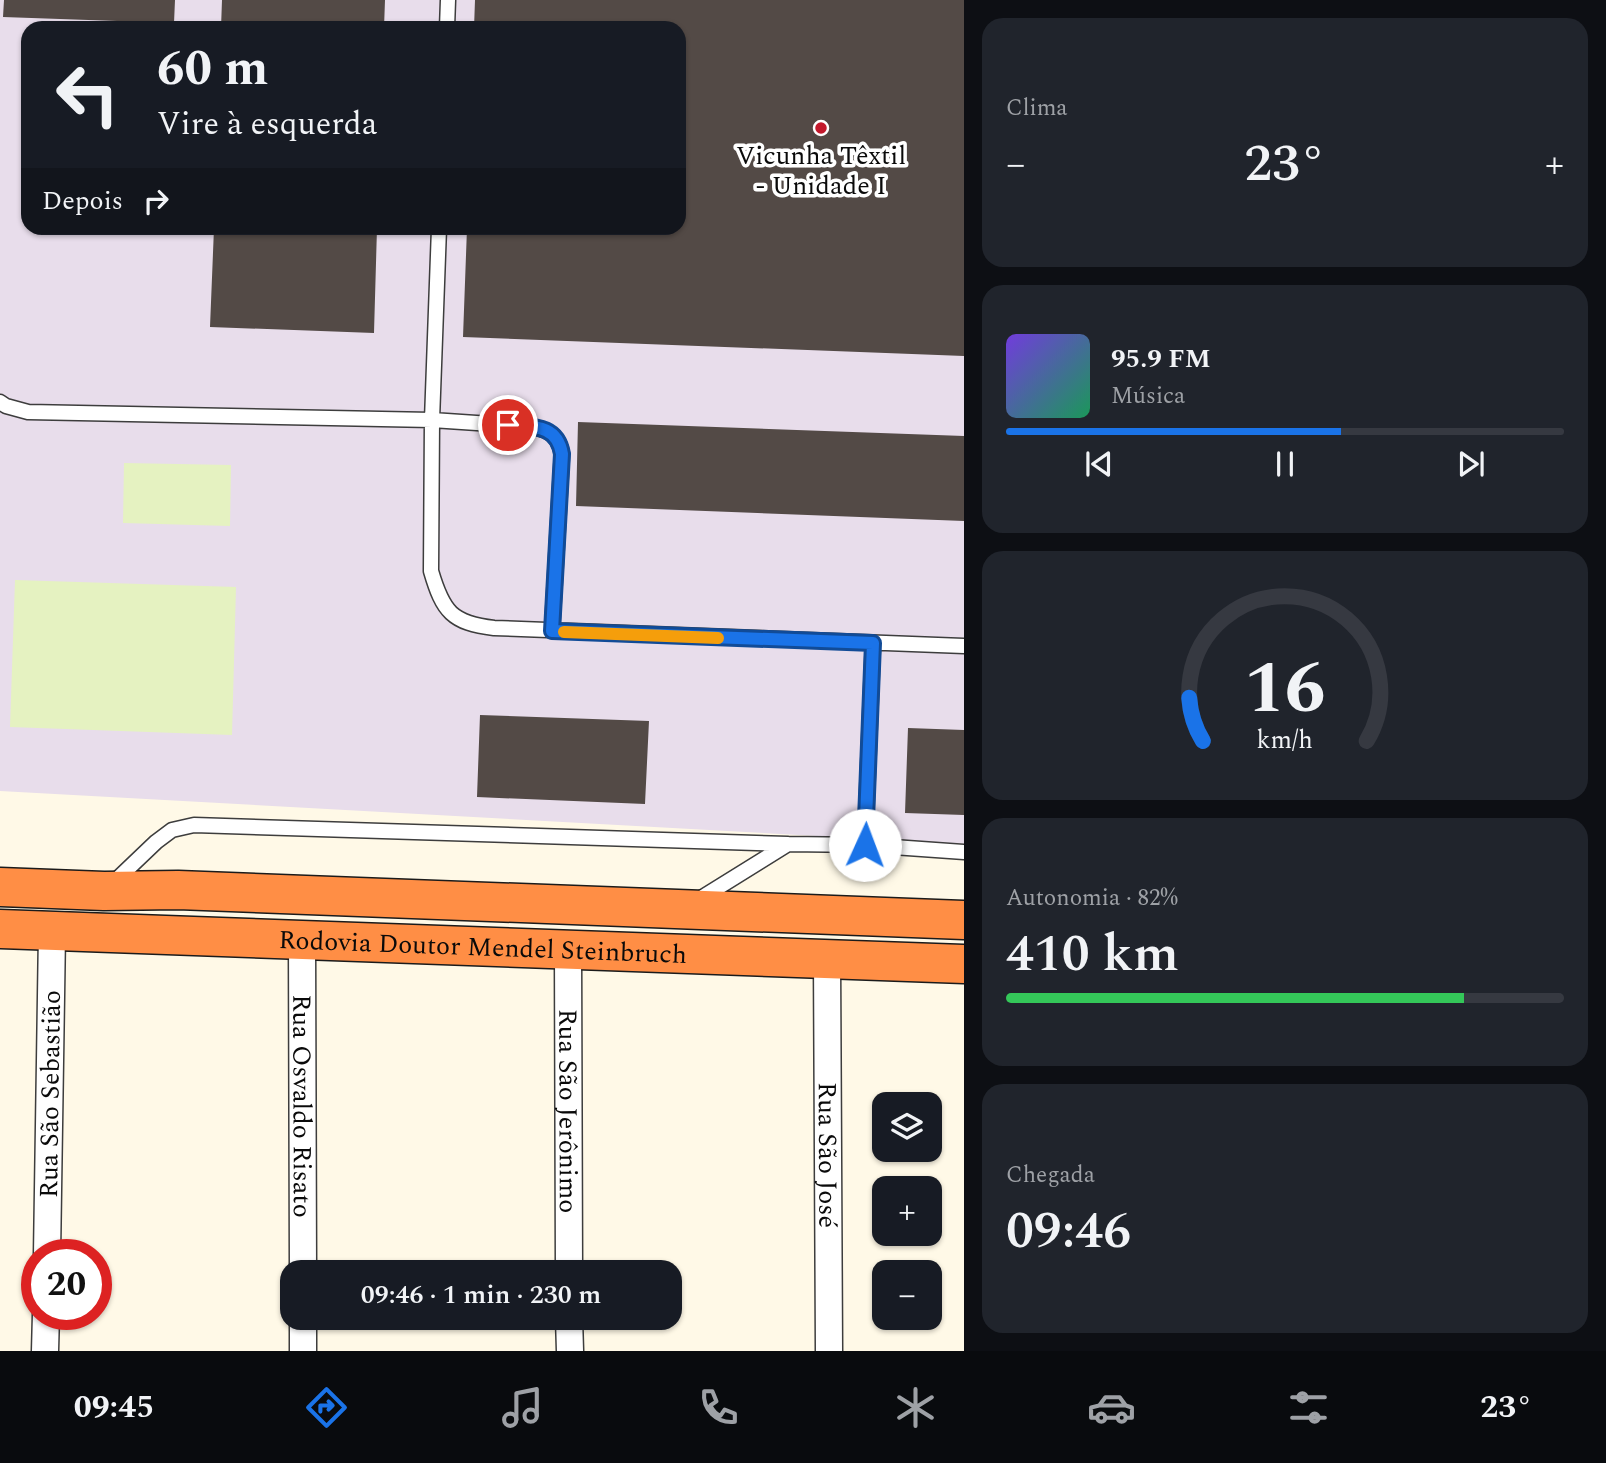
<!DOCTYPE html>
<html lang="pt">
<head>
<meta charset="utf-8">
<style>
  body { margin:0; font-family:Spectral,serif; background:#20242c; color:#f1f3f6; height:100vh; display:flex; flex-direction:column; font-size:26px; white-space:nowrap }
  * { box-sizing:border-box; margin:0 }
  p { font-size:23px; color:#9ea1a6 }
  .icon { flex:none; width:38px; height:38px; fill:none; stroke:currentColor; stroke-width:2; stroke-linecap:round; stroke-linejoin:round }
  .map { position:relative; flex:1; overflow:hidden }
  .drawer { display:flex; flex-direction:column; gap:18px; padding:18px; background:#0d0f14; width:642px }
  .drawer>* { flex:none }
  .top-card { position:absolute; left:21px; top:21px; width:665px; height:214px; border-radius:21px; box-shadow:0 2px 5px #0004; background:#171b24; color:#f1f3f6; overflow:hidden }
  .controls { position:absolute; left:872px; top:1092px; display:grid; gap:14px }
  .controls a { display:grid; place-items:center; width:70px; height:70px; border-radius:14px; background:#171b24; box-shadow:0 2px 5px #0004; font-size:35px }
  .speed { position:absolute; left:21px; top:1239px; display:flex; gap:14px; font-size:35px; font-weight:700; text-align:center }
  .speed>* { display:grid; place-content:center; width:91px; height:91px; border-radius:50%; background:#171b24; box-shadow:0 2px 5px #0004; line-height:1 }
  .speed .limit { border:10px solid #d22; background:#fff; color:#111 }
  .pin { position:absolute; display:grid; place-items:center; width:60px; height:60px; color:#fff; margin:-30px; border:4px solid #fff; border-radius:50%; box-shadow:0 2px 7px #0007 }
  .me { position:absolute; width:77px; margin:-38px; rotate:2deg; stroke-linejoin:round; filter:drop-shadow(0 0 5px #0008) }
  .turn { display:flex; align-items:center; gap:24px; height:147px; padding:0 21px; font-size:32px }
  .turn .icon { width:91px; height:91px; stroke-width:2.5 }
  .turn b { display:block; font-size:49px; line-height:60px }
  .then { display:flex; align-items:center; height:66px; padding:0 21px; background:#0003; gap:14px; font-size:26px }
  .big { font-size:52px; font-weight:600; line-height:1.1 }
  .drawer .card { flex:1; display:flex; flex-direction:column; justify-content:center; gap:10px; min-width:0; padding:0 24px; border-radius:21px; background:#20242c }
  .drawer .dial { align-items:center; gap:0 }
  .dial svg { height:182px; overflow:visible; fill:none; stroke:#363941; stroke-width:7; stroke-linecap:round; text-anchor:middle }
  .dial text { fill:#f1f3f6; stroke:none }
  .song { display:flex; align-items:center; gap:21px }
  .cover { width:84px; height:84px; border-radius:10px; background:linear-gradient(135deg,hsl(260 70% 55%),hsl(150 70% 35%)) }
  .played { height:7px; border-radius:4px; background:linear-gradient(90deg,#1a73e8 60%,#363941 60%) }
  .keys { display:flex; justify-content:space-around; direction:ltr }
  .heat { display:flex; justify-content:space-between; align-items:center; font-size:38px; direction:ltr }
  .charge { height:10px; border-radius:5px; background:linear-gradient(90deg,#34c759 82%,#363941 0) }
  .trip { position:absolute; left:280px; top:1260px; width:402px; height:70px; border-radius:21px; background:#171b24; box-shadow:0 2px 5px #0004; font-weight:600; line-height:70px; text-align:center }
  .dock { display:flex; height:112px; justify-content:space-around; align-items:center; background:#090b0e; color:#9ea1a6 }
  .dock .icon { width:49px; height:49px }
  .dock .selected { color:#1a73e8 }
  .dock b { font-size:32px; color:#f1f3f6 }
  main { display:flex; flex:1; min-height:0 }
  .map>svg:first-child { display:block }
  .industrial { fill:#e8ddeb; fill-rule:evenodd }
  .pitch { fill:#e5f2c1 }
  .building { fill:#534a46 }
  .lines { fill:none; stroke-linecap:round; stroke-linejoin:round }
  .lane-casing { stroke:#3d3d3d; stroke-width:17 }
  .street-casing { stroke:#3d3d3d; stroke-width:29 }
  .highway-casing { stroke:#1b1b1b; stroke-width:41 }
  .lane { stroke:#fff; stroke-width:14 }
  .street { stroke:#fff; stroke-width:26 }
  .highway { stroke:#ff8e45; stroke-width:38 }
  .route-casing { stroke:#114b97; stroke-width:18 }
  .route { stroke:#1a73e8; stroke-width:12 }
  .slow { stroke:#f59e0b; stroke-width:12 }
  .poi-dot { fill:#c3192c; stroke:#fff; stroke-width:2.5 }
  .labels { text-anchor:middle; stroke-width:7; stroke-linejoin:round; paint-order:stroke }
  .poi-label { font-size:26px; fill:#0a0a0a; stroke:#fff }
  .street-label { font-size:26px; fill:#0a0a0a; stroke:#fff }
</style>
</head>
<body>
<main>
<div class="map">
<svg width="964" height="1351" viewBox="0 0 964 1351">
  <rect width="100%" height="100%" fill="#fff9e7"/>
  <path class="industrial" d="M0 0H964V844L0 791ZM28 28H679V228H28Z"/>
  <path class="pitch" d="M124 463 231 465 230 526 123 523Z
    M15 580 236 587 232 735 10 727Z"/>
  <path class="building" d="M4 0H175L174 23 3 17Z
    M222 0H385L384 28H221Z
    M475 0H964V356L463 337 467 228H679V28H474Z
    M214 228H377L374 333 210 327Z
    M578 422 964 436V521L576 506Z
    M480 715 649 721 645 804 477 797Z
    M908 728 964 730V815L905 813Z"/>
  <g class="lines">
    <g class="lane-casing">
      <path id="lane" d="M447 28 448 0
        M439 228 432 420 431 571C443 612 452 623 494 628L964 646
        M0 402 6 406 28 412 432 420 534 427C551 431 559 437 562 454L552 631
        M865 845 873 643
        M111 885 156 842 172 830 194 825 788 844
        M698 900 788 844 865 845 964 852"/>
    </g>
    <g class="street-casing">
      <g id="street">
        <path id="s1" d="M302 940 303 1272"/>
        <path id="s2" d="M568 948 569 1272"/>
        <path id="s3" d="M827 959 829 1351"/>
        <path id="s4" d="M47 1255 52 932"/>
        <path d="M303 1318V1351"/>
        <path d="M569 1318 570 1351"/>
        <path d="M45 1351 46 1314"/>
      </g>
    </g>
    <g class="highway-casing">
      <g id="highway">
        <path d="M0 887 104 891 178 890 964 920"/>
        <path id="s5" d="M0 929 964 964"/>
      </g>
    </g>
    <use href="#lane" class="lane"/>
    <use href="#street" class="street"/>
    <use href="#highway" class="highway"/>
  </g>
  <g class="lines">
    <g class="route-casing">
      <path id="route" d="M508 425C533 427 557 424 562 454L552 631 873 643 865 845"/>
    </g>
    <use href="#route" class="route"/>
    <path class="slow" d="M564 632 718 638"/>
  </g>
  <circle class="poi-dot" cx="821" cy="128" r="7"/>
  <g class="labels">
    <g class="poi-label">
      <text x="821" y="164">Vicunha Têxtil<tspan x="821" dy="30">- Unidade I</tspan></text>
    </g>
    <g class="street-label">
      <text dy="9" stroke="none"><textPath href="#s5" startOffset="483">Rodovia Doutor Mendel Steinbruch</textPath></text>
      <text dy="9" stroke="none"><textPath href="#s4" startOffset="161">Rua São Sebastião</textPath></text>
      <text dy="9" stroke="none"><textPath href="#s1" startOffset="166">Rua Osvaldo Risato</textPath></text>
      <text dy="9" stroke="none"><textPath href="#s2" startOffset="163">Rua São Jerônimo</textPath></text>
      <text dy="9" stroke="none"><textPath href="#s3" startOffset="196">Rua São José</textPath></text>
    </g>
  </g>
</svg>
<div class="controls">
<a><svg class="icon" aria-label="layers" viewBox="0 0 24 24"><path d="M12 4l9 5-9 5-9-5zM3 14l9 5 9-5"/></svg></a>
<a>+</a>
<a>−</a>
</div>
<div class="speed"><div class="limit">20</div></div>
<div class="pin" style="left:508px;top:425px;background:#d93025"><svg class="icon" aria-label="arrive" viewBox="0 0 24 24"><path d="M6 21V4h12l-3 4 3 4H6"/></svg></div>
<svg class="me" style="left:865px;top:845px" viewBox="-20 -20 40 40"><circle r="19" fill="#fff"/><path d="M0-13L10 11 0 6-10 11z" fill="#1a73e8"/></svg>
<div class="trip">09:46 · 1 min · 230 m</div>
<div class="top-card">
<div class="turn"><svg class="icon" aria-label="left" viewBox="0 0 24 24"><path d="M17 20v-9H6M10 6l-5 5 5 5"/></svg><div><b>60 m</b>Vire à esquerda</div></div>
<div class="then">Depois<svg class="icon" aria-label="right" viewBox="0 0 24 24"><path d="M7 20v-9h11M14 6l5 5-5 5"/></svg></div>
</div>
</div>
<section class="drawer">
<div class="card"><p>Clima</p>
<div class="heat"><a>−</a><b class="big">23°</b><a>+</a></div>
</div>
<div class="card">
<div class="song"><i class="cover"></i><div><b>95.9 FM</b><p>Música</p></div></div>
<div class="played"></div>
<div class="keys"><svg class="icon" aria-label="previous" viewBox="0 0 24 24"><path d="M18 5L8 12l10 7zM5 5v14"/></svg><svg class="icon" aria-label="pause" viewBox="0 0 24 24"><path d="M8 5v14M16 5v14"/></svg><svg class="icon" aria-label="next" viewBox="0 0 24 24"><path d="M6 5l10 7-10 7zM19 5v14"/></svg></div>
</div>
<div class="card dial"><svg viewBox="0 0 100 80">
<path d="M14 69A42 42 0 1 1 86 69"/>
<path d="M14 69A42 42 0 0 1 8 50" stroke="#1a73e8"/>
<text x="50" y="56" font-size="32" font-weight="700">16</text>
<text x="50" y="72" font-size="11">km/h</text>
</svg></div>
<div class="card"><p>Autonomia · 82%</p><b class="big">410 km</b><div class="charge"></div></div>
<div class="card"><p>Chegada</p><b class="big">09:46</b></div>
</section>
</main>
<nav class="dock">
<b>09:45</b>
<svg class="icon selected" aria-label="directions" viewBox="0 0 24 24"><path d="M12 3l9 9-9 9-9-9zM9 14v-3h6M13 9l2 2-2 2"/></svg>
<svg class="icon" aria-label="music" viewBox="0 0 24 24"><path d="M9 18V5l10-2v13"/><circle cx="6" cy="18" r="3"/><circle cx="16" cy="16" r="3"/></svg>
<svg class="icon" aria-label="phone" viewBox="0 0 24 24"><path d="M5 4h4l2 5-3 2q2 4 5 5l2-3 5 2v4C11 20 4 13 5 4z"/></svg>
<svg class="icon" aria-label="climate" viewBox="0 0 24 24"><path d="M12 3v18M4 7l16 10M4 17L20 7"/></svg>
<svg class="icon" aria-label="car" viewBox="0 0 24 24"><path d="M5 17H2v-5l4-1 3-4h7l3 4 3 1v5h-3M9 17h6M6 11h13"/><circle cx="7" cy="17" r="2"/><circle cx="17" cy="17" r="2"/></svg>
<svg class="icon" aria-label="filters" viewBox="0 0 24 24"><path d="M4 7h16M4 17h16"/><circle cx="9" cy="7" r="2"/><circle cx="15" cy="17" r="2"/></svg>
<b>23°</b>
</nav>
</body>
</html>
